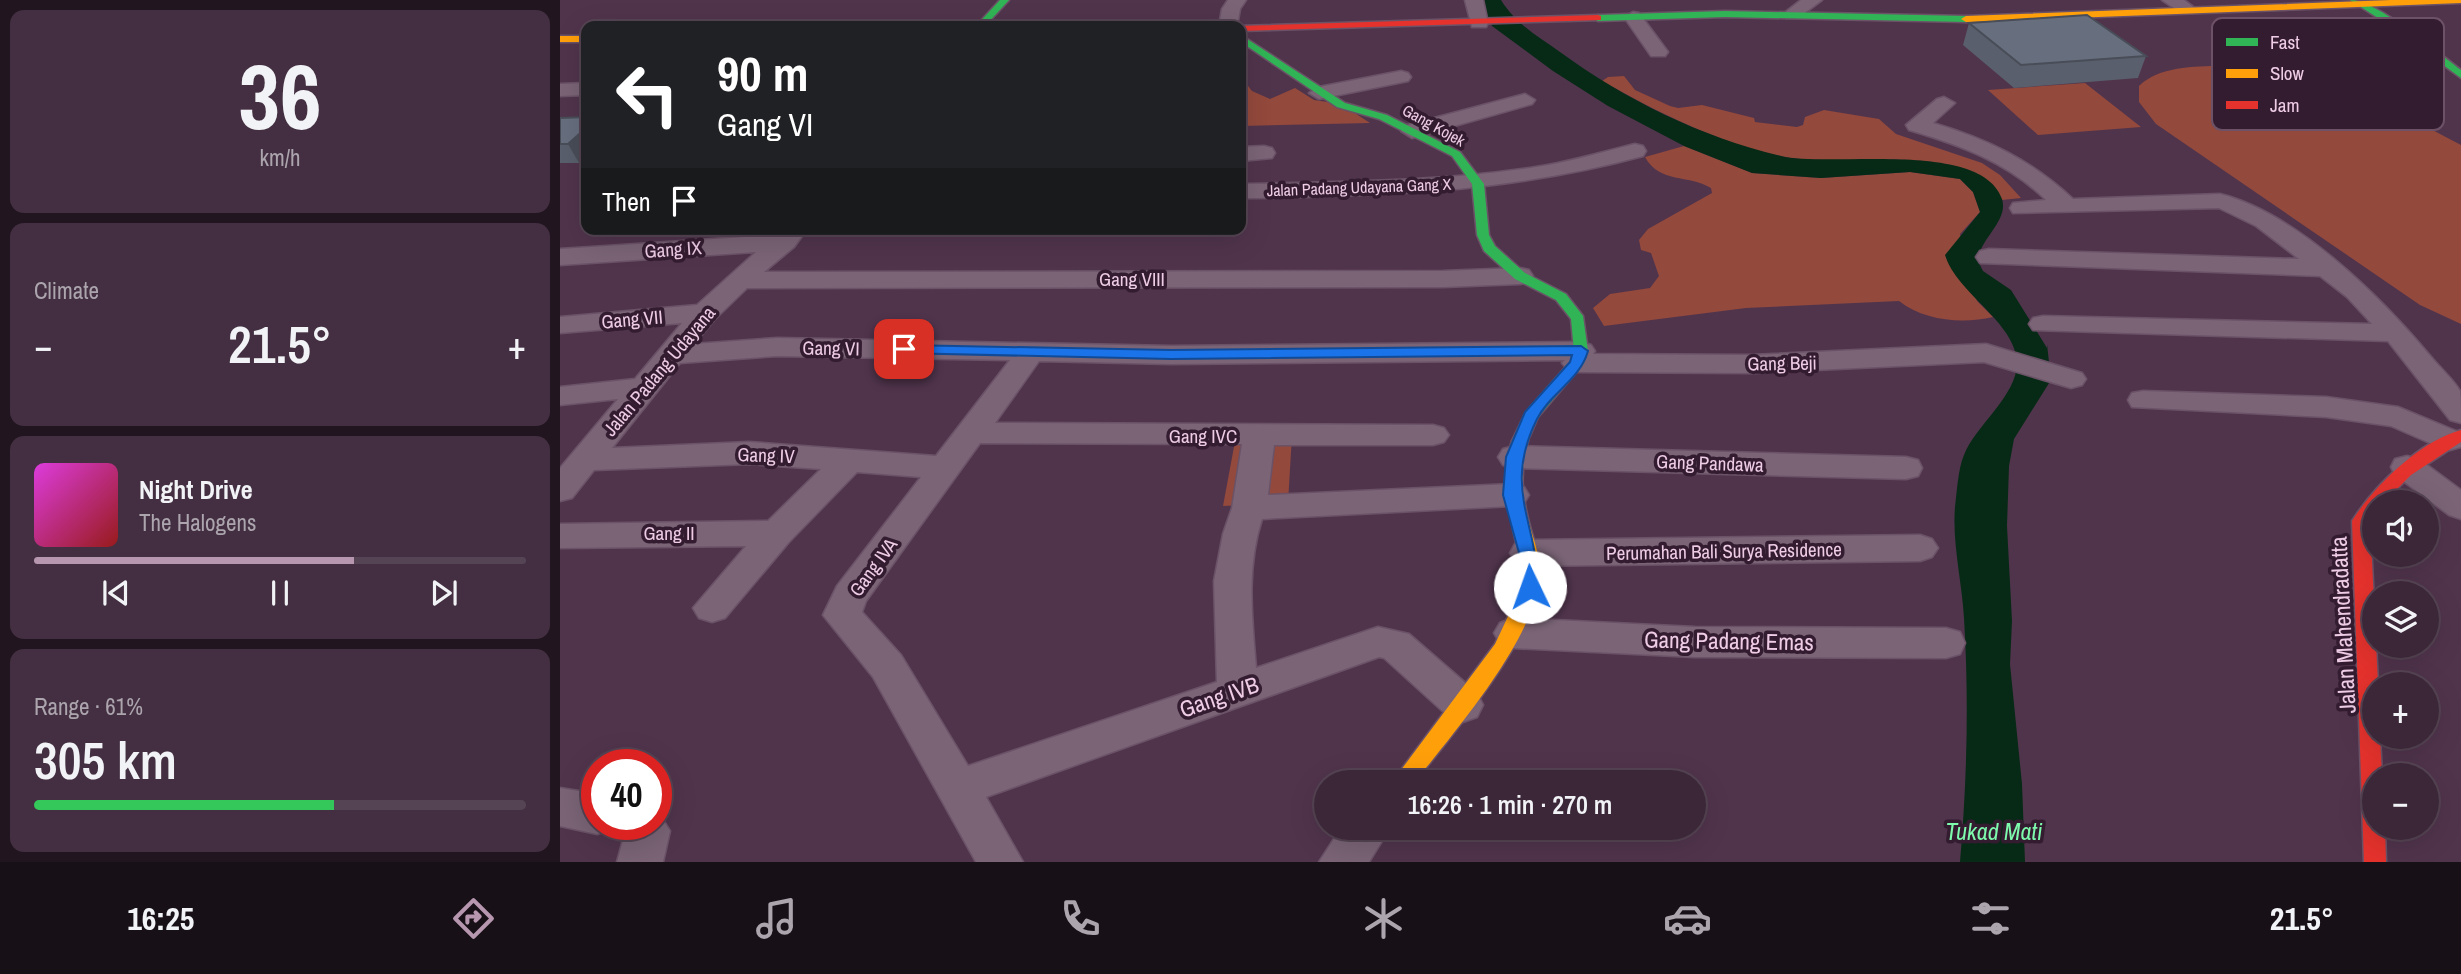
<!DOCTYPE html>
<html lang="en">
<head>
<meta charset="utf-8">
<style>
  body { margin:0; font-family:"Archivo Narrow",sans-serif; background:#432f41; color:#f1f3f6; height:100vh; display:flex; flex-direction:column; font-size:26px; white-space:nowrap }
  * { box-sizing:border-box; margin:0 }
  p { font-size:23px; color:#aca5ae }
  .icon { flex:none; width:38px; height:38px; fill:none; stroke:currentColor; stroke-width:2; stroke-linecap:round; stroke-linejoin:round }
  .map { position:relative; flex:1; overflow:hidden }
  .side { display:flex; flex-direction:column; gap:10px; padding:10px; background:#21151f; width:560px }
  .side>* { flex:none }
  .top-card { position:absolute; left:21px; top:21px; width:665px; height:214px; border-radius:14px; box-shadow:0 7px 28px #0002,0 0 0 2px #554453; background:#202124; color:#fff; overflow:hidden }
  .fabs { position:absolute; left:1802px; top:490px; display:grid; gap:14px }
  .fabs a { display:grid; place-items:center; width:77px; height:77px; border-radius:50%; background:#3c2739; box-shadow:0 7px 28px #0002,0 0 0 2px #554453; font-size:35px }
  .speed { position:absolute; left:21px; top:749px; display:flex; gap:14px; font-size:35px; font-weight:700; text-align:center }
  .speed>* { display:grid; place-content:center; width:91px; height:91px; border-radius:50%; background:#3c2739; box-shadow:0 7px 28px #0002,0 0 0 2px #554453; line-height:1 }
  .speed .limit { border:10px solid #d22; background:#fff; color:#111 }
  .pin { position:absolute; display:grid; place-items:center; width:60px; height:60px; color:#fff; margin:-30px; border-radius:14px; box-shadow:0 4px 10px #0006 }
  .me { position:absolute; width:77px; margin:-38px; rotate:357deg; stroke-linejoin:round; filter:drop-shadow(0 0 5px #0008) }
  .turn { display:flex; align-items:center; gap:24px; height:147px; padding:0 21px; font-size:32px }
  .turn .icon { width:91px; height:91px; stroke-width:2.5 }
  .turn b { display:block; font-size:49px; line-height:60px }
  .then { display:flex; align-items:center; height:66px; padding:0 21px; background:#0003; gap:14px; font-size:26px }
  .big { font-size:52px; font-weight:600; line-height:1.1 }
  .side .card { flex:1; display:flex; flex-direction:column; justify-content:center; gap:10px; min-width:0; padding:0 24px; border-radius:14px; background:#432f41 }
  .side .dial { align-items:center; gap:0 }
  .dial b { font-size:91px; line-height:1 }
  .song { display:flex; align-items:center; gap:21px }
  .cover { width:84px; height:84px; border-radius:10px; background:linear-gradient(135deg,hsl(300 70% 55%),hsl(0 70% 35%)) }
  .played { height:7px; border-radius:4px; background:linear-gradient(90deg,#b797b0 65%,#554453 65%) }
  .keys { display:flex; justify-content:space-around; direction:ltr }
  .heat { display:flex; justify-content:space-between; align-items:center; font-size:38px; direction:ltr }
  .charge { height:10px; border-radius:5px; background:linear-gradient(90deg,#34c759 61%,#554453 0) }
  .trip { position:absolute; left:754px; top:770px; width:392px; height:70px; border-radius:35px; background:#3c2739; box-shadow:0 7px 28px #0002,0 0 0 2px #554453; font-weight:600; line-height:70px; text-align:center }
  .dock { display:flex; height:112px; justify-content:space-around; align-items:center; background:#181017; color:#aca5ae }
  .dock .icon { width:49px; height:49px }
  .dock .current { color:#b797b0 }
  .dock b { font-size:32px; color:#f1f3f6 }
  main { display:flex; flex:1; min-height:0 }
  .map>svg:first-child { display:block }
  .green { fill:#93493c }
  .water { fill:#072a16 }
  .lines { fill:none; stroke-linecap:round; stroke-linejoin:round }
  .street-casing { stroke:#6b5267; stroke-width:3 }
  .fast-casing { stroke:#6b5267; stroke-width:3 }
  .slow-casing { stroke:#6b5267; stroke-width:3 }
  .jam-casing { stroke:#6b5267; stroke-width:3 }
  .street { fill:#7a6476; fill-rule:evenodd }
  .fast { fill:#30b455; fill-rule:evenodd }
  .slow { fill:#ff9f0a; fill-rule:evenodd }
  .jam { fill:#e5322d; fill-rule:evenodd }
  .wall { fill:#595f6c }
  .shaded-wall { fill:#484d58 }
  .building { fill:#676e7e; stroke:#484d58; stroke-width:2 }
  .route { fill:#1a73e8; stroke:#114b97; stroke-width:2 }
  .labels { text-anchor:middle; stroke-width:7; stroke-linejoin:round; paint-order:stroke }
  .far-street-label { font-size:16px; fill:#eecce6; stroke:#341c30 }
  .street-label { font-size:19px; fill:#eecce6; stroke:#341c30 }
  .near-street-label { font-size:23px; fill:#eecce6; stroke:#341c30 }
  .near-water-label { font-size:24px; font-style:italic; fill:#7efaad; stroke:#341c30 }
  .key { fill:#341c30; stroke:#6c5167; stroke-width:2 }
  .key-label { font-size:19px; fill:#eecce6 }
</style>
</head>
<body>
<main>
<section class="side">
<div class="card dial"><b>36</b><p>km/h</p></div>
<div class="card"><p>Climate</p>
<div class="heat"><a>−</a><b class="big">21.5°</b><a>+</a></div>
</div>
<div class="card">
<div class="song"><i class="cover"></i><div><b>Night Drive</b><p>The Halogens</p></div></div>
<div class="played"></div>
<div class="keys"><svg class="icon" aria-label="previous" viewBox="0 0 24 24"><path d="M18 5L8 12l10 7zM5 5v14"/></svg><svg class="icon" aria-label="pause" viewBox="0 0 24 24"><path d="M8 5v14M16 5v14"/></svg><svg class="icon" aria-label="next" viewBox="0 0 24 24"><path d="M6 5l10 7-10 7zM19 5v14"/></svg></div>
</div>
<div class="card"><p>Range · 61%</p><b class="big">305 km</b><div class="charge"></div></div>
</section>
<div class="map">
<svg width="1901" height="862" viewBox="0 0 1901 862">
  <rect width="100%" height="100%" fill="#50344c"/>
  <path class="green" d="M1669 66C1767 74 1816 100 1901 145V324L1860 305 1596 124 1579 102V86C1600 65 1641 66 1669 66Z
    M1064 76 1075 90 1110 106 1118 108 1142 105 1194 118 1195 122 1237 127 1243 125 1245 117 1264 110 1319 119 1336 134 1422 163 1440 175 1461 198 1442 200C1411 138 1281 169 1225 157 1160 144 1099 113 1042 81L1048 77Z
    M681 77 692 91 710 99 735 88 754 100 781 104 810 123 681 126Z
    M1525 83 1581 127 1478 135 1428 90Z
    M1124 146 1192 173 1261 178 1350 172 1400 179 1413 192 1420 212 1400 234 1417 301 1433 317C1403 324 1364 321 1339 301L1186 308 1044 326 1033 308 1050 294 1090 288 1099 276 1091 253 1081 250 1079 240 1088 229 1152 193 1151 188C1128 174 1100 184 1085 157Z
    M732 435 728 503 663 506 676 436Z"/>
  <path class="water" d="M920 0H941C956 24 977 36 1000 52 1066 100 1141 137 1221 156 1270 168 1421 139 1442 199 1449 221 1419 239 1418 261L1423 271 1451 290 1487 348V344L1491 380 1454 439 1449 466 1447 526 1452 621 1450 664 1462 784 1465 862H1400C1407 781 1409 699 1404 618 1402 582 1392 543 1395 507 1397 491 1398 469 1404 455 1415 426 1457 396 1457 363 1456 322 1397 294 1385 255L1420 212 1413 192 1400 179 1350 172 1261 178 1192 173 1124 146 1048 106 993 71 932 26Z"/>
  <g class="lines">
    <g class="street-casing">
      <path id="street" d="M668 0H686L680 9 677 26H659L662 9Z
        M905 0H923L928 23 926 27H912Z
        M1241 0H1262L1238 18H1226L1223 14Z
        M1602 0H1624L1636 9 1633 13H1621Z
        M1073 12 1079 13 1105 48 1108 52 1105 56H1091L1064 17Z
        M841 71 848 73 851 77 848 81 759 99 749 93 759 87Z
        M26 83V95L0 96V84Z
        M965 94 975 100 972 104 852 138 841 131 844 126Z
        M1384 97 1395 103 1373 123C1427 139 1471 160 1513 199L1660 194C1737 213 1822 298 1872 358 1881 369 1893 379 1900 391 1901 399 1901 414 1901 423L1890 420 1828 341 1473 330 1469 324 1473 318 1483 316 1812 324 1787 297 1760 276 1420 263 1416 257 1420 251 1429 249 1739 259 1696 226 1659 208 1453 213 1450 208 1453 203 1486 200C1447 162 1400 145 1349 130L1346 125 1377 99Z
        M1075 144 1083 146 1086 151 1083 156C951 192 817 197 681 198V184C779 182 878 182 976 167 1009 162 1042 152 1075 144Z
        M704 146 712 148 715 153 712 158 681 161V147Z
        M220 229H247L234 247 204 272 883 271 960 268 969 270 973 276 969 282 960 284 883 287 187 288 155 319 134 344 217 338 611 346 1021 342 1031 345 1035 351 1033 354 1192 355 1426 344 1522 373 1526 379 1522 385 1511 388 1424 362 1192 373 1017 372 1007 369 1002 363 1005 360 611 364 479 361 435 423 873 425 884 428 889 435 884 442 873 445H714L708 495 952 484 964 487 969 495 964 503 952 506 702 519C686 568 692 618 696 668L818 627 849 634 917 693 923 705 917 717 903 722 889 717 824 658 819 657 426 797 463 862H416L313 677 263 615 277 586 361 477 297 472 229 542 165 618 152 622 139 618 133 608 186 546 0 548V524L208 521 261 469 189 464 34 470 12 498 0 501V468L58 399 0 405V387L75 379 122 323 0 333V317L137 305 196 252 0 265V249L214 235ZM217 356 450 360 376 456 189 442 52 448 120 363ZM420 443 682 444 672 508 663 534 654 581 657 682 408 766 341 655 302 612 306 601Z
        M1583 391 1766 397 1838 407 1901 433V447L1890 450 1879 447 1831 426 1766 417 1572 407 1568 400 1572 393Z
        M954 446 1346 457 1358 460 1362 468 1358 476 1346 479 954 468 943 465 938 457 943 449Z
        M1847 456 1859 459 1901 490V519L1889 515 1835 475 1831 467 1835 459Z
        M1360 535 1372 539 1378 548 1372 557 1360 561 968 566 955 562 950 553 955 544 968 540Z
        M953 618 1135 627 1386 628 1400 632 1405 643 1400 654 1386 658 1135 657 953 648 940 643 934 633 940 623Z
        M0 788 37 794V824H54L52 828 37 834 0 826Z
        M96 809 110 831 103 862H57L65 833 61 824H96Z
        M781 828H830L809 862H759Z"/>
    </g>
    <g class="fast-casing">
      <path id="fast" d="M440 0H449L425 26H416Z
        M1790 0C1817 0 1877 52 1901 70V78L1829 25Z
        M1165 11 1406 16 1411 19 1406 22 1165 17 1038 21 1033 18 1038 15Z
        M681 35 785 103 827 115 900 152 924 184 929 235 935 246 965 273 1006 294 1023 316 1028 351 1024 363 978 417 966 445 960 446 952 441 966 412 1010 362 1014 351 1011 319 996 300 955 279 924 251 917 235 912 184 892 156 819 119 777 107 681 42Z"/>
    </g>
    <g class="slow-casing">
      <path id="slow" d="M1831 0H1901V3L1406 22 1401 19 1406 16Z
        M0 36H26V42H0Z
        M960 436 968 441C959 473 962 499 971 530 975 543 980 558 980 572 979 635 893 733 855 782H832L935 644 959 593 962 571 945 491 946 459 952 441Z"/>
    </g>
    <g class="jam-casing">
      <path id="jam" d="M1038 15 1041 16V20L681 31V26H678Z
        M1901 430V442L1851 475 1824 502H1815V514L1810 521 1818 684H1815V737H1820L1822 775H1815V828H1825L1826 862H1804L1792 521C1814 486 1860 441 1901 430Z"/>
    </g>
    <use href="#street" class="street"/>
    <use href="#fast" class="fast"/>
    <use href="#slow" class="slow"/>
    <use href="#jam" class="jam"/>
  </g>
  <path class="wall" d="M1409 23 1586 56 1578 78 1454 88 1403 45Z
    M26 117V156L19 163H0V118Z"/>
  <path class="shaded-wall" d="M26 128V156L19 163 8 144Z"/>
  <path class="building" d="M1527 15 1586 56 1461 65 1409 23Z
    M26 117V128L8 144H0V118Z"/>
  <path class="route" d="M344 345 611 350 1021 346 1028 351C1020 380 990 393 977 419 943 487 976 520 979 587L970 594 960 587 959 553 943 495 946 457 965 412 1010 362 1012 355 611 359 339 353 336 349Z"/>
  <g class="labels">
    <g class="far-street-label">
      <text transform="translate(874 125) rotate(29)" y="6">Gang Kojek</text>
      <text transform="translate(799 187) rotate(-2)" y="6">Jalan Padang Udayana Gang X</text>
    </g>
    <g class="street-label">
      <text transform="translate(113 249) rotate(-4)" y="7">Gang IX</text>
      <text x="572" y="286">Gang VIII</text>
      <text transform="translate(72 319) rotate(-5)" y="7">Gang VII</text>
      <text transform="translate(271 348) rotate(1)" y="7">Gang VI</text>
      <text transform="translate(1222 363) rotate(-1)" y="7">Gang Beji</text>
      <text transform="translate(99 371) rotate(-50)" y="7">Jalan Padang Udayana</text>
      <text x="643" y="443">Gang IVC</text>
      <text transform="translate(206 455) rotate(2)" y="7">Gang IV</text>
      <text transform="translate(1150 463) rotate(2)" y="7">Gang Pandawa</text>
      <text x="109" y="540">Gang II</text>
      <text transform="translate(1164 551) rotate(-1)" y="7">Perumahan Bali Surya Residence</text>
      <text transform="translate(313 567) rotate(-54)" y="7">Gang IVA</text>
    </g>
    <g class="near-street-label">
      <text transform="translate(1783 625) rotate(-93)" y="8">Jalan Mahendradatta</text>
      <text transform="translate(1169 641) rotate(1)" y="8">Gang Padang Emas</text>
      <text transform="translate(659 697) rotate(-19)" y="8">Gang IVB</text>
    </g>
    <g class="near-water-label">
      <text x="1434" y="840">Tukad Mati</text>
    </g>
  </g>
  <rect x="1652" y="18" width="232" height="112" rx="10" class="key"/>
  <rect x="1666" y="38" width="32" height="8" fill="#30b455"/>
  <rect x="1666" y="69" width="32" height="9" fill="#ff9f0a"/>
  <rect x="1666" y="101" width="32" height="8" fill="#e5322d"/>
  <g class="key-label">
    <text x="1710" y="49">Fast</text>
    <text x="1710" y="80">Slow</text>
    <text x="1710" y="112">Jam</text>
  </g>
</svg>
<div class="fabs">
<a><svg class="icon" aria-label="sound" viewBox="0 0 24 24"><path d="M4 9h4l5-4v14l-5-4H4zM17 9q2 3 0 6"/></svg></a>
<a><svg class="icon" aria-label="layers" viewBox="0 0 24 24"><path d="M12 4l9 5-9 5-9-5zM3 14l9 5 9-5"/></svg></a>
<a>+</a>
<a>−</a>
</div>
<div class="speed"><div class="limit">40</div></div>
<div class="pin" style="left:344px;top:349px;background:#d93025"><svg class="icon" aria-label="arrive" viewBox="0 0 24 24"><path d="M6 21V4h12l-3 4 3 4H6"/></svg></div>
<svg class="me" style="left:970px;top:587px" viewBox="-20 -20 40 40"><circle r="19" fill="#fff"/><path d="M0-13L10 11 0 6-10 11z" fill="#1a73e8"/></svg>
<div class="trip">16:26 · 1 min · 270 m</div>
<div class="top-card">
<div class="turn"><svg class="icon" aria-label="left" viewBox="0 0 24 24"><path d="M17 20v-9H6M10 6l-5 5 5 5"/></svg><div><b>90 m</b>Gang VI</div></div>
<div class="then">Then<svg class="icon" aria-label="arrive" viewBox="0 0 24 24"><path d="M6 21V4h12l-3 4 3 4H6"/></svg></div>
</div>
</div>
</main>
<nav class="dock">
<b>16:25</b>
<svg class="icon current" aria-label="directions" viewBox="0 0 24 24"><path d="M12 3l9 9-9 9-9-9zM9 14v-3h6M13 9l2 2-2 2"/></svg>
<svg class="icon" aria-label="music" viewBox="0 0 24 24"><path d="M9 18V5l10-2v13"/><circle cx="6" cy="18" r="3"/><circle cx="16" cy="16" r="3"/></svg>
<svg class="icon" aria-label="phone" viewBox="0 0 24 24"><path d="M5 4h4l2 5-3 2q2 4 5 5l2-3 5 2v4C11 20 4 13 5 4z"/></svg>
<svg class="icon" aria-label="climate" viewBox="0 0 24 24"><path d="M12 3v18M4 7l16 10M4 17L20 7"/></svg>
<svg class="icon" aria-label="car" viewBox="0 0 24 24"><path d="M5 17H2v-5l4-1 3-4h7l3 4 3 1v5h-3M9 17h6M6 11h13"/><circle cx="7" cy="17" r="2"/><circle cx="17" cy="17" r="2"/></svg>
<svg class="icon" aria-label="filters" viewBox="0 0 24 24"><path d="M4 7h16M4 17h16"/><circle cx="9" cy="7" r="2"/><circle cx="15" cy="17" r="2"/></svg>
<b>21.5°</b>
</nav>
</body>
</html>
